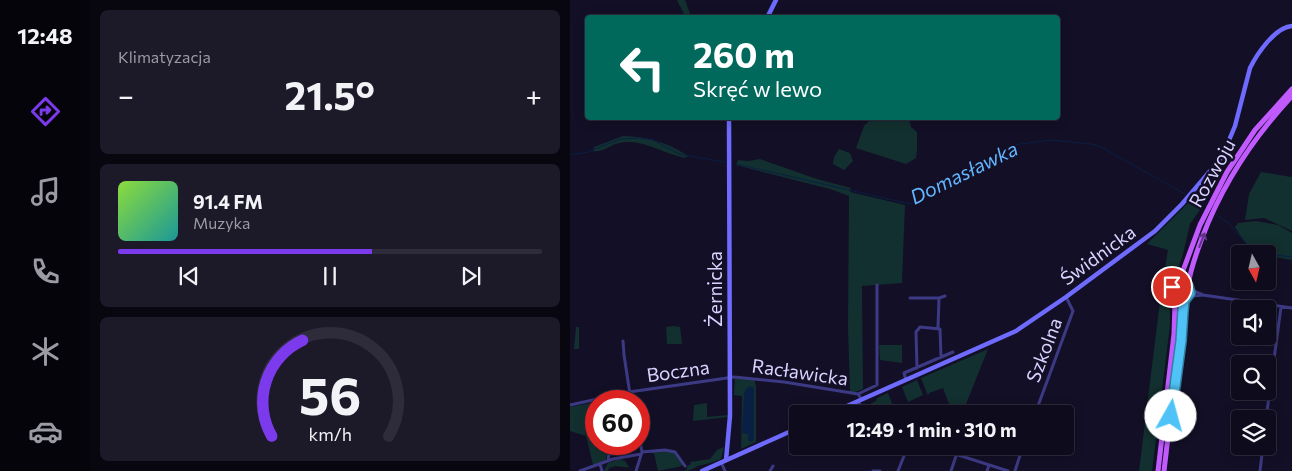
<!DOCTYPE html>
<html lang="pl">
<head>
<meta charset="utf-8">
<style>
  body { margin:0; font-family:Commissioner,sans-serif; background:#1c1929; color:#f1f3f6; height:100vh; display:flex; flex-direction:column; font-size:19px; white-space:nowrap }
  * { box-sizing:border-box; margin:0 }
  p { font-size:16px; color:#9b9ba3 }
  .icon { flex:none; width:28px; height:28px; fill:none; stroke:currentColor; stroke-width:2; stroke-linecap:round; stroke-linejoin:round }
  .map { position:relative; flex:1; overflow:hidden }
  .drawer { display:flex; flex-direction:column; gap:10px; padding:10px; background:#08060f; width:480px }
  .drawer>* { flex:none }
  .hud { position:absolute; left:15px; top:15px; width:475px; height:105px; border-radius:5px; box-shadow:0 2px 12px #0003,0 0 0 1px #2e2b3b; background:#00695c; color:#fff; overflow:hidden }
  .needle { width:32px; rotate:172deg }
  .controls { position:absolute; left:661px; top:245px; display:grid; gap:10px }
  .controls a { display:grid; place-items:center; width:45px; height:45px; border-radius:5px; background:#0e0b1c; box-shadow:0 2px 12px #0003,0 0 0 1px #2e2b3b; font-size:25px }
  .speed { position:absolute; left:15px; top:390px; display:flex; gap:10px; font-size:25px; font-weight:700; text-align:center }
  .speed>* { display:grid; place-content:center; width:65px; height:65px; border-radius:50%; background:#0e0b1c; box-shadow:0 2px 12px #0003,0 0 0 1px #2e2b3b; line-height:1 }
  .speed .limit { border:8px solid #d22; background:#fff; color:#111 }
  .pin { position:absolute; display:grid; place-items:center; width:42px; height:42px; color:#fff; margin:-21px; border:2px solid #fff; border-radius:50%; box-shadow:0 1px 5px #0007 }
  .me { position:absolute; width:55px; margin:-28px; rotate:7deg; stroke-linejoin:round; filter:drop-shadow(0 0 4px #0008) }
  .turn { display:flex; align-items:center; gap:18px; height:105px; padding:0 25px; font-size:22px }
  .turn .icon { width:65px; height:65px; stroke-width:2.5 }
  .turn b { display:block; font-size:35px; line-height:42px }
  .big { font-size:38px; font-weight:700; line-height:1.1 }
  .drawer .card { flex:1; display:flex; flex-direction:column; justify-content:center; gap:8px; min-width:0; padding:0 18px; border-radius:8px; background:#1c1929 }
  .drawer .dial { align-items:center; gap:0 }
  .dial svg { height:130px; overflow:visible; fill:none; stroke:#2e2b3b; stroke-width:7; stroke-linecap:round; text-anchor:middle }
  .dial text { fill:#f1f3f6; stroke:none }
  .song { display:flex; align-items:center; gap:15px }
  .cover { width:60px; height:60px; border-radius:8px; background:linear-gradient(135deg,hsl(90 70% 55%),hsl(180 70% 35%)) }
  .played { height:5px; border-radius:2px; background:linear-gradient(90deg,#7c3aed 60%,#2e2b3b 60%) }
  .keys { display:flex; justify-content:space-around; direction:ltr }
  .heat { display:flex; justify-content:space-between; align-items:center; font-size:28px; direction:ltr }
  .trip { position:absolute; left:219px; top:405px; width:285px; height:50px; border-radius:5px; background:#0e0b1c; box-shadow:0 2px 12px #0003,0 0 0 1px #2e2b3b; font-weight:700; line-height:50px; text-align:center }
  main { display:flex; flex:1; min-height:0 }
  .tabs { display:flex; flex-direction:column; width:90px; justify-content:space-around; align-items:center; background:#06040b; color:#9b9ba3 }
  .tabs .icon { width:35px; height:35px }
  .tabs .current { color:#7c3aed }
  .tabs b { font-size:22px; color:#f1f3f6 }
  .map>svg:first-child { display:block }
  .green { fill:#12302f; fill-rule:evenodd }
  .water { fill:#0a1f44 }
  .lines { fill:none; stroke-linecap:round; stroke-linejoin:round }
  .stream { stroke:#0a1f44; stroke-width:1 }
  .street { stroke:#3d3a85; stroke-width:3 }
  .secondary { stroke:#6f6bff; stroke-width:4.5 }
  .primary { stroke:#c25bff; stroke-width:5 }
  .oneway { stroke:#623188 }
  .route-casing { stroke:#337fa1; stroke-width:12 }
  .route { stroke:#4fc3f7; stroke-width:9 }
  .labels { text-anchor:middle; stroke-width:5; stroke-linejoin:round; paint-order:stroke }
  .street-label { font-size:19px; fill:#d9d4ff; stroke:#130f26 }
  .water-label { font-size:20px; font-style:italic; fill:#62b6ff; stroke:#130f26 }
</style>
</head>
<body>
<main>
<nav class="tabs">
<b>12:48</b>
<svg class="icon current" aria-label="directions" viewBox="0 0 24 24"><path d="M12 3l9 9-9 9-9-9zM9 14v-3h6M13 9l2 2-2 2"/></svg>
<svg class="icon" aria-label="music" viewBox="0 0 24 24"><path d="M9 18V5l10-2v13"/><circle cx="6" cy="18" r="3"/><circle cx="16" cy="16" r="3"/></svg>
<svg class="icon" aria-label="phone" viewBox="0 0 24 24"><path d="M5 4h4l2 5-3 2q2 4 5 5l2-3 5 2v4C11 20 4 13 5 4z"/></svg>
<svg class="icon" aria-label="climate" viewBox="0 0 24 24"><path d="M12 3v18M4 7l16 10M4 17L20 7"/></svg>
<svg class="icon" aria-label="car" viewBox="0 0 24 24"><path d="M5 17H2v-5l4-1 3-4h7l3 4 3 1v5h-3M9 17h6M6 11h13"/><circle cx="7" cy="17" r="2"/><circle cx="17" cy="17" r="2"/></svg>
</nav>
<section class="drawer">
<div class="card"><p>Klimatyzacja</p>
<div class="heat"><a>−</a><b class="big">21.5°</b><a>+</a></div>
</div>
<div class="card">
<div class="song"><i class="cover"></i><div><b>91.4 FM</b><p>Muzyka</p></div></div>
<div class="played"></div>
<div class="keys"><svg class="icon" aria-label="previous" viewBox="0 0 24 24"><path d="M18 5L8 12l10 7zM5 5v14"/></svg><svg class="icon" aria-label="pause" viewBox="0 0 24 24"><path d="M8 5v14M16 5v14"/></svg><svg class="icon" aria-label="next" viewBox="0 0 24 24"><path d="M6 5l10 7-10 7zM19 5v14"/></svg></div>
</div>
<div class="card dial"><svg viewBox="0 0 100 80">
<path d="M14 69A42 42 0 1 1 86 69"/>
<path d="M14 69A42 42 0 0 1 33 10" stroke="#7c3aed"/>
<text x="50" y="56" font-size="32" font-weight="700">56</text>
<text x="50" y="72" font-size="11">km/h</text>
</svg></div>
</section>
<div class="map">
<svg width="722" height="471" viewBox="0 0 722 471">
  <rect width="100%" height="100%" fill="#130f26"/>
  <path class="green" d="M107 0H115L121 16H115Z
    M302 118H339L341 127 347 132V150L346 158 336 164 286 148 294 126Z
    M53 136C78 137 97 142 118 156L115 158C93 154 73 138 49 143 40 145 32 153 23 151L24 147Z
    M269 149 280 153 283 161 274 170 263 164 264 157Z
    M190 159 247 179 281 188 280 192 335 205 332 283 292 286 293 389 285 392H280L278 327 279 196 260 189 166 165 168 160 178 161Z
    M691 172 722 177V231L694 218 675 220 679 194Z
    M622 199 632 207 620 224 613 254 605 279 597 291V300L600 310V325L582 471H569L592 285 598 250 577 244Z
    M686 221 708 225 722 233V260L698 256V254L681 252 665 227 668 223Z
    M104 326 110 327 112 344H97L96 327Z
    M6 327H9V349H4Z
    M309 345H332V363L310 360Z
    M418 349 392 414H379L382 412 373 388 359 393 358 396 351 378Z
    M165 378 184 380 186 385V442L171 449 172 396 164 395ZM184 388 183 441 178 440V434L175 433Z
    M347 380 353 395 338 402 332 387Z
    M318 393 323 406 309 412 300 407V404L306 401 307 398Z
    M26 402V444H38L36 460 23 465 16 436 0 431V407Z
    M137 403V417L158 415V417L123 421 124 405Z
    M154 447 151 459C143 463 134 464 128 466 124 468 120 471 114 471L117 469V466L121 464 120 462 140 459 147 450Z
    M90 450 104 452 113 465 108 467 88 471 84 453 82 454V451Z
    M50 459 55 461 59 467C52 468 47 464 39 468L38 471H34L38 463Z"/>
  <path class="water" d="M180 386 184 388V439L181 442 178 440V434L172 433 174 395 175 390Z"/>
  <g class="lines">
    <path class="stream" d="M194 18 203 0
      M0 155 18 152 50 139 70 138 83 140 109 154 154 162
      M166 164 340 204 403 169 420 163 439 147 443 145 481 140 521 144 529 146 615 194
      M621 198 633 206
      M646 215 659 223 682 250 694 254
      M698 254 722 257"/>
    <path class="street" d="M619 289 633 295
      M340 298H369L375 296
      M617 298 622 296 633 295 722 308
      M368 327 369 298
      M53 341 54 355 61 401
      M347 368 346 332 350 327 370 329 371 357
      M336 380 334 373 383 352
      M288 394 307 385V285
      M288 401 291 406 305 414
      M0 405 59 392 164 377 214 382 288 394 292 400
      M465 414 503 311 496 297
      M696 419 711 307
      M257 446H260
      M360 446 438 471
      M72 452 95 450 105 452 115 466
      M38 461 40 444
      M151 462 155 471
      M30 464 32 471
      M10 471 43 459 71 454
      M66 471 72 452 69 435
      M200 471 203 466
      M303 471H310
      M328 471 338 446
      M381 471 386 456
      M417 471 419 465
      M445 471 453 446
      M690 471 693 446"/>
    <path class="secondary" d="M197 18 206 0
      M259 414 446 331 496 297 585 231 612 204 652 157 665 126 680 68C687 54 705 27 722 26
      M156 460 160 416 159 118
      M132 471 228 428"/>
    <path class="primary" d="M618 286C620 270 626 254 632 238 652 185 683 138 722 96
      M604 300 614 301 619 293C619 286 614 281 607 284
      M588 471 604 334 605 303 601 296V290L611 276 630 225 657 172 685 130 722 89
      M594 471 614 301"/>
  </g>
  <defs><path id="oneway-shaft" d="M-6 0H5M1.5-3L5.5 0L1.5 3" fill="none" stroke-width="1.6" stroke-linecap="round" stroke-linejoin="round" transform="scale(1.25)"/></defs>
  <use class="oneway" href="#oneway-shaft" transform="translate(632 240) rotate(-69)"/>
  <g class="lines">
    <g class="route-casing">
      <path id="route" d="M601 416 611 341 613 310 614 301 620 293 618 286C612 282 608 282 602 287"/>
    </g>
    <use href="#route" class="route"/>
  </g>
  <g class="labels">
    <g class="street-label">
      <text transform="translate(642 173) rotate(-61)" y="7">Rozwoju</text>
      <text transform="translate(528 255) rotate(-36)" y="7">Świdnicka</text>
      <text transform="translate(145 289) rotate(-90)" y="7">Żernicka</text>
      <text transform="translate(474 350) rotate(-69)" y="7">Szkolna</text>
      <text transform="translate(108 371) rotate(-8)" y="7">Boczna</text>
      <text transform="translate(230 372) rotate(8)" y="7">Racławicka</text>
    </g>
    <g class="water-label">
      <text transform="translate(394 173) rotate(-26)" y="7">Domasławka</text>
    </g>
  </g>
</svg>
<div class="controls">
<a><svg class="needle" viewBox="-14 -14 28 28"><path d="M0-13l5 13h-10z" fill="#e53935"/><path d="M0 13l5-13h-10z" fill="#9b9ba3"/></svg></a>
<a><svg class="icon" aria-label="sound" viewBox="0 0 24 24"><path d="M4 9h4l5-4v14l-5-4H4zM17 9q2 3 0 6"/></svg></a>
<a><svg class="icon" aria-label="search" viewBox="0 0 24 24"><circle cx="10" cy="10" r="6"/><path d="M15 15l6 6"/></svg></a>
<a><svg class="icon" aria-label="layers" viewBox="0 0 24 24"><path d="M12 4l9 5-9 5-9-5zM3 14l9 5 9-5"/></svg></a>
</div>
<div class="speed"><div class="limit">60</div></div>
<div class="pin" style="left:602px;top:287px;background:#d93025"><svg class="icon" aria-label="arrive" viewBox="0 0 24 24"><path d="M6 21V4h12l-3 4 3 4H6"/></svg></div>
<svg class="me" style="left:601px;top:416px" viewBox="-20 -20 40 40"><circle r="19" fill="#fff"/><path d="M0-13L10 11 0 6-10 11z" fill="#4fc3f7"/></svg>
<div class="trip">12:49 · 1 min · 310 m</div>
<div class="hud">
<div class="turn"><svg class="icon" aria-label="left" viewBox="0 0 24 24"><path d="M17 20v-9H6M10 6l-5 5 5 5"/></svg><div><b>260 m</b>Skręć w lewo</div></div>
</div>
</div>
</main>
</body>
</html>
